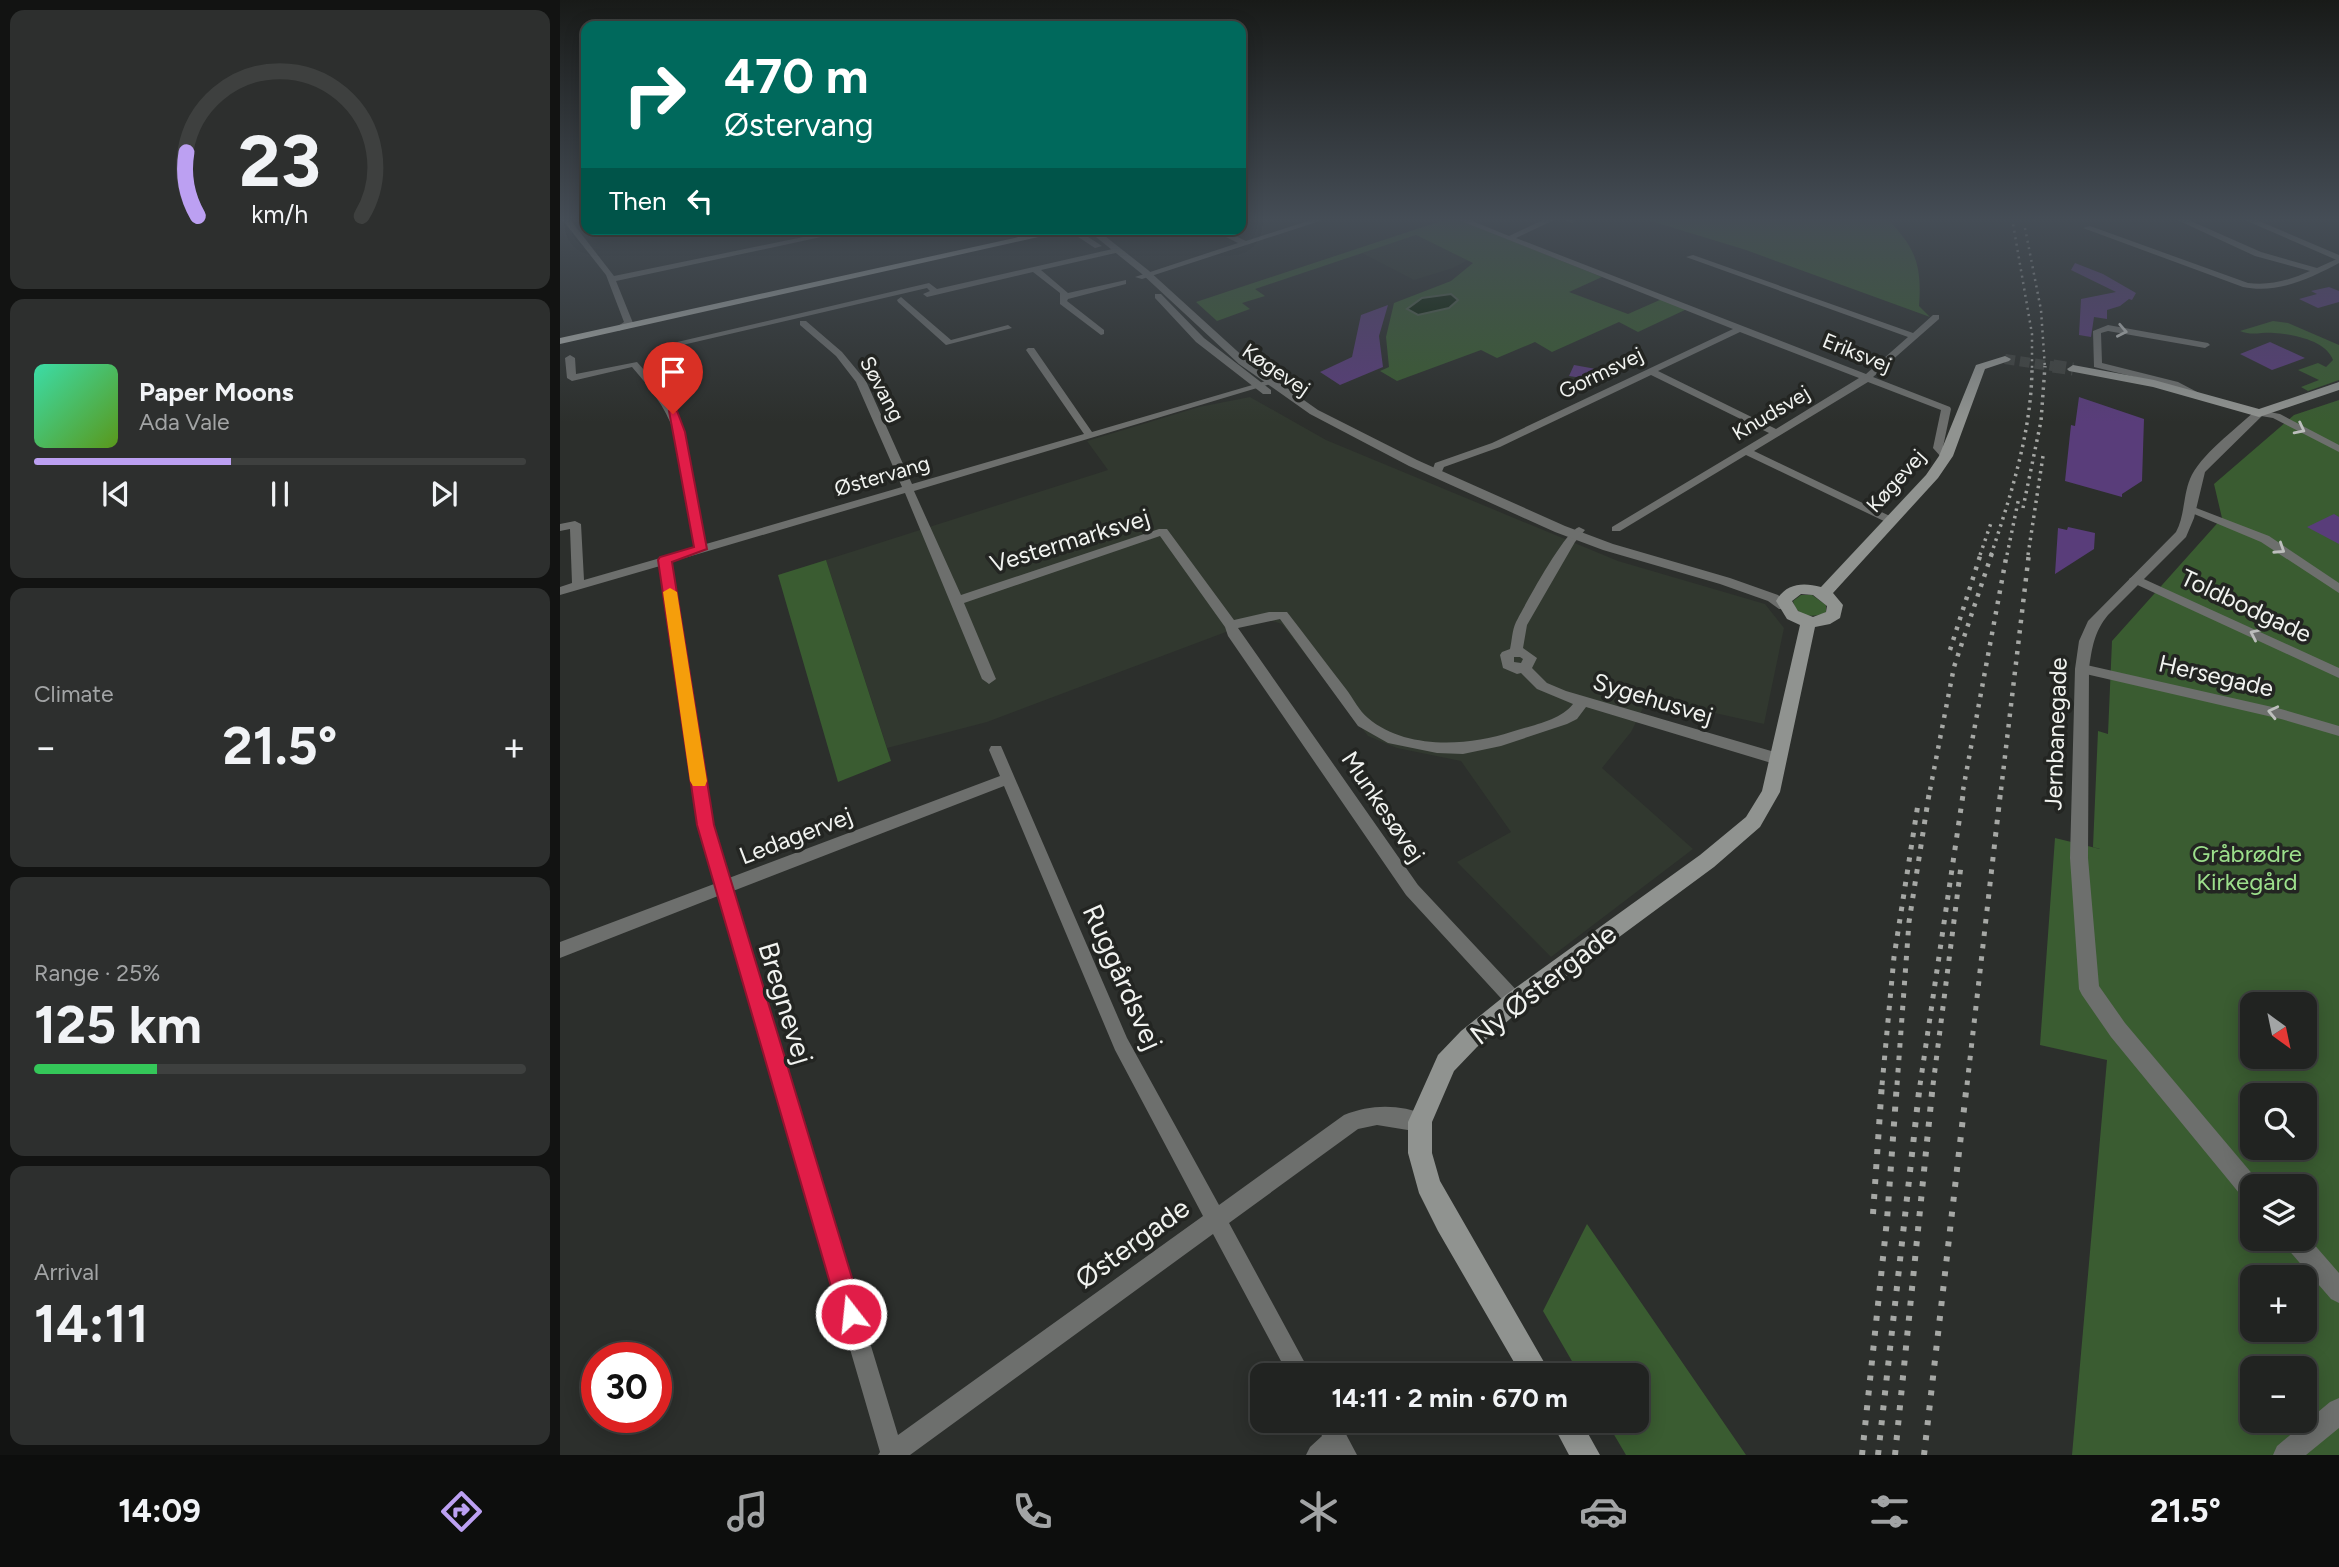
<!DOCTYPE html>
<html lang="en">
<head>
<meta charset="utf-8">
<style>
  body { margin:0; font-family:Figtree,sans-serif; background:#2d2f2e; color:#f1f3f6; height:100vh; display:flex; flex-direction:column; font-size:26px; white-space:nowrap }
  * { box-sizing:border-box; margin:0 }
  p { font-size:23px; color:#a2a4a5 }
  .icon { flex:none; width:38px; height:38px; fill:none; stroke:currentColor; stroke-width:2; stroke-linecap:round; stroke-linejoin:round }
  .map { position:relative; flex:1; overflow:hidden }
  .drawer { display:flex; flex-direction:column; gap:10px; padding:10px; background:#121312; width:560px }
  .drawer>* { flex:none }
  .banner { position:absolute; left:21px; top:21px; width:665px; height:214px; border-radius:14px; box-shadow:0 4px 18px #0003,0 0 0 2px #3e403f; background:#00695c; color:#fff; overflow:hidden }
  .needle { width:46px; rotate:147deg }
  .fabs { position:absolute; left:1680px; top:992px; display:grid; gap:14px }
  .fabs a { display:grid; place-items:center; width:77px; height:77px; border-radius:14px; background:#212321; box-shadow:0 4px 18px #0003,0 0 0 2px #3e403f; font-size:35px }
  .speed { position:absolute; left:21px; top:1342px; display:flex; gap:14px; font-size:35px; font-weight:700; text-align:center }
  .speed>* { display:grid; place-content:center; width:91px; height:91px; border-radius:50%; background:#212321; box-shadow:0 4px 18px #0003,0 0 0 2px #3e403f; line-height:1 }
  .speed .limit { border:10px solid #d22; background:#fff; color:#111 }
  .pin { position:absolute; display:grid; place-items:center; width:60px; height:60px; color:#fff; margin:-72px -30px; border-radius:50% 50% 50% 0; rotate:-45deg; box-shadow:0 0 7px #0007 }
  .pin .icon { rotate:45deg }
  .me { position:absolute; width:77px; margin:-38px; rotate:344deg; stroke-linejoin:round; filter:drop-shadow(0 0 5px #0008) }
  .turn { display:flex; align-items:center; gap:24px; height:147px; padding:0 28px; font-size:32px }
  .turn .icon { width:91px; height:91px; stroke-width:2.5 }
  .turn b { display:block; font-size:49px; line-height:60px }
  .then { display:flex; align-items:center; height:66px; padding:0 28px; background:#0003; gap:14px; font-size:26px }
  .big { font-size:52px; font-weight:700; line-height:1.1 }
  .drawer .card { flex:1; display:flex; flex-direction:column; justify-content:center; gap:10px; min-width:0; padding:0 24px; border-radius:14px; background:#2d2f2e }
  .drawer .dial { align-items:center; gap:0 }
  .dial svg { height:182px; overflow:visible; fill:none; stroke:#3e403f; stroke-width:7; stroke-linecap:round; text-anchor:middle }
  .dial text { fill:#f1f3f6; stroke:none }
  .song { display:flex; align-items:center; gap:21px }
  .cover { width:84px; height:84px; border-radius:10px; background:linear-gradient(135deg,hsl(160 70% 55%),hsl(90 70% 35%)) }
  .played { height:7px; border-radius:4px; background:linear-gradient(90deg,#bca0f2 40%,#3e403f 40%) }
  .keys { display:flex; justify-content:space-around; direction:ltr }
  .heat { display:flex; justify-content:space-between; align-items:center; font-size:38px; direction:ltr }
  .charge { height:10px; border-radius:5px; background:linear-gradient(90deg,#34c759 25%,#3e403f 0) }
  .trip { position:absolute; left:690px; top:1363px; width:399px; height:70px; border-radius:14px; background:#212321; box-shadow:0 4px 18px #0003,0 0 0 2px #3e403f; font-weight:700; line-height:70px; text-align:center }
  .menu { display:flex; height:112px; justify-content:space-around; align-items:center; background:#0d0e0d; color:#a2a4a5 }
  .menu .icon { width:49px; height:49px }
  .menu .selected { color:#bca0f2 }
  .menu b { font-size:32px; color:#f1f3f6 }
  main { display:flex; flex:1; min-height:0 }
  .map>svg:first-child { display:block }
  .built { fill:#31382f }
  .green { fill:#3a5c31; fill-rule:evenodd }
  .water { fill:#092104; stroke:#4f604b; stroke-width:2 }
  .building { fill:#593d7a }
  .lines { fill:none; stroke-linecap:round; stroke-linejoin:round }
  .secondary-tunnel-far1 { stroke:#404340; stroke-width:10; stroke-dasharray:10 5; stroke-linecap:butt }
  .secondary-tunnel { stroke:#404340; stroke-width:13; stroke-dasharray:13 6; stroke-linecap:butt }
  .minor { fill:#6d6f6d; fill-rule:evenodd }
  .tertiary { fill:#6d6f6d; fill-rule:evenodd }
  .secondary { fill:#909390; fill-rule:evenodd }
  .primary { fill:#abaeaa; fill-rule:evenodd }
  .rail-far4 { stroke:#a6a8a5; stroke-width:2.5; stroke-dasharray:2 4.5; stroke-linecap:butt }
  .rail-far3 { stroke:#a6a8a5; stroke-width:3.5; stroke-dasharray:2.5 5; stroke-linecap:butt }
  .rail-far2 { stroke:#a6a8a5; stroke-width:4.5; stroke-dasharray:3.5 7; stroke-linecap:butt }
  .rail-far1 { stroke:#a6a8a5; stroke-width:5; stroke-dasharray:4.5 8; stroke-linecap:butt }
  .rail { stroke:#a6a8a5; stroke-width:6; stroke-dasharray:5 10; stroke-linecap:butt }
  .oneway { stroke:#bcbebc }
  .route { fill:#e11d48; stroke:#92132f; stroke-width:2 }
  .slow { fill:#f59e0b }
  .labels { text-anchor:middle; stroke-width:7; stroke-linejoin:round; paint-order:stroke }
  .far-street-label { font-size:21px; fill:#f1f3f0; stroke:#232522 }
  .street-label { font-size:24px; fill:#f1f3f0; stroke:#232522 }
  .park-label { font-size:24px; fill:#9cdf8b; stroke:#232522 }
  .near-street-label { font-size:28px; fill:#f1f3f0; stroke:#232522 }
</style>
</head>
<body>
<main>
<section class="drawer">
<div class="card dial"><svg viewBox="0 0 100 80">
<path d="M14 69A42 42 0 1 1 86 69"/>
<path d="M14 69A42 42 0 0 1 9 41" stroke="#bca0f2"/>
<text x="50" y="56" font-size="32" font-weight="700">23</text>
<text x="50" y="72" font-size="11">km/h</text>
</svg></div>
<div class="card">
<div class="song"><i class="cover"></i><div><b>Paper Moons</b><p>Ada Vale</p></div></div>
<div class="played"></div>
<div class="keys"><svg class="icon" aria-label="previous" viewBox="0 0 24 24"><path d="M18 5L8 12l10 7zM5 5v14"/></svg><svg class="icon" aria-label="pause" viewBox="0 0 24 24"><path d="M8 5v14M16 5v14"/></svg><svg class="icon" aria-label="next" viewBox="0 0 24 24"><path d="M6 5l10 7-10 7zM19 5v14"/></svg></div>
</div>
<div class="card"><p>Climate</p>
<div class="heat"><a>−</a><b class="big">21.5°</b><a>+</a></div>
</div>
<div class="card"><p>Range · 25%</p><b class="big">125 km</b><div class="charge"></div></div>
<div class="card"><p>Arrival</p><b class="big">14:11</b></div>
</section>
<div class="map">
<svg width="1779" height="1455" viewBox="0 0 1779 1455">
  <rect width="100%" height="100%" fill="#2c2f2c"/>
  <path class="built" d="M856 235 908 260 893 268 854 280 802 253Z
    M690 397 766 440 1058 561 1205 604 1224 628 1204 724 1088 698 1071 732 1042 768 1133 849 991 957 897 862 951 832 901 761 837 748 808 736 722 624 703 618 427 722 327 748 266 560 548 470 527 441 639 407Z"/>
  <path class="green" d="M1081 218H1326C1356 247 1362 266 1359 306L1370 317 1186 250Z
    M897 219 1042 277 1009 292 1068 314 1102 299 1127 309 1078 332 1059 322 992 352 975 342 937 358 921 350 837 381 820 371 829 367 826 337 834 303 891 281 913 263 856 235 695 289 705 296 682 303 690 309 657 321 636 302 881 221Z
    M1713 321 1728 323 1779 345V380L1748 391 1741 387 1759 380 1738 370 1758 363 1766 367 1773 360C1766 340 1732 334 1714 333 1701 332 1692 336 1680 331Z
    M1779 400V1455H1512L1547 1060 1480 1045 1495 838 1540 849 1533 847 1538 731 1548 734 1552 641 1662 518 1654 484 1734 415ZM1692 1004H1745V1057H1692ZM1692 1096H1745V1148H1692ZM1692 1186H1745V1239H1692ZM1692 1278H1745V1330H1692ZM1692 1368H1745V1421H1692Z
    M266 560 331 761 278 782 218 575Z
    M1241 595H1252L1266 605V612C1254 619 1236 617 1233 601Z
    M1027 1224 1186 1455H1066L1046 1421H1076V1376L1020 1375 983 1311Z"/>
  <path class="water" d="M891 294 898 300 889 308 858 315 847 309 862 298Z"/>
  <path class="building" d="M1515 263 1543 274 1576 293 1572 300 1569 299 1560 306 1547 310V319L1534 317 1531 337 1519 335 1521 299 1556 292 1511 270Z
    M1769 287 1779 291V302L1758 308 1739 299 1757 294 1751 291Z
    M828 305 819 336 823 367 780 385 760 372 792 357 801 315Z
    M1710 342 1745 358 1712 370 1680 354Z
    M1014 365 1036 369 1047 374 1032 387 1017 382 1022 378 1009 376Z
    M1519 397 1584 419 1582 481 1562 494V497L1505 481 1511 425 1515 426Z
    M1774 514 1779 517V544L1747 527Z
    M1508 527 1535 533 1534 549 1495 574 1498 528 1507 530Z"/>
  <g class="lines">
    <path class="secondary-tunnel-far1" d="M1445 359 1505 368"/>
    <path class="secondary-tunnel" d="M1493 366 1513 369"/>
    <path class="minor" d="M1 218H9L54 276 282 229H298L56 281 73 323 59 331 55 328 64 322 46 275Z
      M757 218H769L582 279 575 277 678 243 650 229H661L686 241Z
      M905 218 949 236 987 218H998L956 238 1306 374 1348 337 1126 257 1133 255 1353 333 1373 315H1379V319L1313 377 1390 407 1391 409 1383 447 1391 456 1390 458H1382L1373 448 1381 410 1308 382 1194 451 1334 518V522H1326L1186 455 1060 531H1052V527L1209 433 1091 375 940 447 884 467 880 476H872L871 474 875 463 932 443 1173 329 896 219ZM1180 332 1299 378 1216 429 1098 371Z
      M1000 218H1012L1016 221 1012 223Z
      M1613 218H1624L1701 252 1757 268 1779 258V263C1749 279 1717 294 1683 287L1523 228 1530 226 1688 283C1710 286 1730 280 1750 271L1695 256Z
      M557 248H560V252L481 270 508 293 566 280V284L508 299 507 301 544 330V334L541 335 500 304V293L473 272 367 297 363 294 370 291 367 288 101 350 96 347 369 283 377 289Z
      M341 297 391 340 448 325 452 328 386 345 338 302 337 300Z
      M240 321H246L282 352 306 381 352 484 524 434 466 350 468 348H474L532 432 706 381 714 383 354 491 401 595 599 529H607L674 620 709 612H727C747 638 766 663 786 689 793 698 799 711 808 718 845 750 909 746 951 732 972 725 1000 721 1013 704L977 689 961 673 957 674 943 668 940 655 942 652 950 649C952 641 952 630 956 622 965 605 1004 532 1019 527L1025 530 1015 542 967 625 963 648 977 658 972 668 987 683 1006 691 1218 753 1223 755 1225 759 1223 763 1218 765 1026 707 1017 719 1007 724 941 746 903 754 877 753 828 743 798 726 720 619 678 628 858 885 961 995 964 1001 961 1007 955 1009 949 1007 846 895 668 636 665 627 600 536 404 603 436 679 429 684 422 679 345 493 111 562 153 825 169 878 440 776 429 750 431 746H441L567 1038 659 1205 784 1115C811 1104 839 1104 867 1115L870 1122 867 1129 860 1132 817 1125 798 1129 669 1223 752 1376H729L653 1234 350 1455H318L320 1452 158 896 0 958V942L154 884 137 825 100 566 0 595V587L12 583 10 529 0 531V524L15 521 21 524 24 580 135 548 114 432C105 406 90 388 72 367L12 381 7 378 5 358 10 355 15 358 16 374 77 362C97 384 114 404 124 432L146 544 342 487 296 382 276 356 240 325ZM954 657H960L963 659 961 663 954 662ZM444 786 555 1050 643 1216 338 1435 173 891Z
      M1548 325 1648 343 1650 345 1645 348 1548 331 1541 333 1542 363 1618 382 1639 393V397H1633L1612 386 1534 367 1533 331Z
      M1699 410 1720 414 1779 445V452L1713 418 1695 415V411Z
      M1631 506 1709 536 1779 583V593L1701 542 1627 511 1625 509Z
      M1575 575 1779 668V678L1571 582 1569 579Z
      M1522 664 1721 709 1779 726V736L1721 719 1517 672 1515 669Z
      M755 1421H779L797 1455H746L750 1447 762 1436Z"/>
    <path class="tertiary" d="M1680 218H1692L1779 255V261Z
      M506 229H516L542 246 535 248Z
      M526 229H536L588 270 687 360 758 410 857 460 1005 526 1053 544 1170 578 1218 595 1231 606 1229 609H1219L1208 601 1160 584 1043 550 995 532 849 466 750 414 679 364 582 274Z
      M595 294H601L644 338 711 390V394H703L636 342 595 298Z
      M1695 411 1705 413 1645 472 1634 518 1626 537 1548 615C1534 632 1532 648 1529 669L1528 858 1539 986 1565 1023 1700 1183 1701 1186H1692V1202L1684 1199 1551 1037 1522 995 1519 989 1510 858 1515 669 1519 641 1528 621 1616 532C1625 515 1623 496 1630 479 1639 456 1677 428 1695 411Z
      M1745 1234 1779 1273V1303L1771 1299 1726 1247 1722 1239H1745Z
      M1779 1398V1428L1746 1455H1713L1717 1446 1770 1402Z"/>
    <path class="secondary" d="M1445 356 1451 359 1449 361 1425 369 1393 456 1378 478 1273 593 1283 605 1280 618 1270 624 1255 627 1220 792 1200 827 1154 867 963 1008 917 1047 894 1071 872 1122V1153L880 1181 992 1376H962L878 1231 859 1193 848 1153V1122L878 1055 901 1031 947 994 1140 855 1186 817 1202 791 1240 625 1227 619 1216 601C1226 583 1243 582 1261 587L1366 475 1379 456 1416 365ZM1241 594 1253 595 1267 606 1266 612 1253 617 1238 611 1232 601Z
      M1513 365 1594 380 1699 409 1779 382V390L1699 417 1593 387 1509 371 1507 369Z
      M991 1421H1021L1040 1455H1009Z"/>
    <path class="primary" d="M495 229H514L0 344V338Z"/>
    <path class="rail-far4" d="M1452 218 1472 334V368
      M1465 228 1481 310 1485 368"/>
    <path class="rail-far3" d="M1463 508 1481 421 1485 366
      M1420 555 1432 520
      M1431 555C1451 495 1472 430 1472 366
      M1447 555 1459 497
      M1468 555 1483 456"/>
    <path class="rail-far2" d="M1390 650 1421 553
      M1370 790 1394 667 1432 553
      M1403 790 1447 553
      M1441 790 1469 553"/>
    <path class="rail-far1" d="M1322 1085 1334 957 1358 804
      M1337 1085 1349 922 1370 788
      M1360 1085 1404 788
      M1373 1085 1401 866
      M1407 1085 1441 788"/>
    <path class="rail" d="M1313 1214 1322 1083
      M1302 1455 1327 1220 1337 1083
      M1318 1455 1360 1083
      M1335 1455 1373 1083
      M1364 1455 1407 1083"/>
  </g>
  <defs><path id="oneway-chevron" d="M-2-3.5L2.5 0L-2 3.5" fill="none" stroke-width="1.6" stroke-linecap="round" stroke-linejoin="round" transform="scale(1.75)"/></defs>
  <g class="oneway">
    <use href="#oneway-chevron" transform="translate(1562 331) rotate(11)"/>
    <use href="#oneway-chevron" transform="translate(1740 429) rotate(27)"/>
    <use href="#oneway-chevron" transform="translate(1720 549) rotate(33)"/>
    <use href="#oneway-chevron" transform="translate(1695 634) rotate(-155)"/>
    <use href="#oneway-chevron" transform="translate(1713 712) rotate(-167)"/>
  </g>
  <linearGradient id="sky" x2="0" y2="1"><stop stop-color="#181a18"/><stop offset="0.52" stop-color="#454d56"/><stop offset="1" stop-color="#454d56" stop-opacity="0"/></linearGradient>
  <rect width="1779" height="422" fill="url(#sky)"/>
  <path class="route" d="M109 411H117L125 432 147 549 112 562 154 825 303 1314 300 1323 291 1327 282 1323 279 1314 137 825 98 560 100 557 134 547Z"/>
  <path class="slow" d="M110 588 117 592 147 781 145 786H133L130 781 103 592Z"/>
  <g class="labels">
    <g class="far-street-label">
      <text transform="translate(1297 353) rotate(22)" y="7">Eriksvej</text>
      <text transform="translate(716 370) rotate(34)" y="7">Køgevej</text>
      <text transform="translate(1041 373) rotate(-26)" y="7">Gormsvej</text>
      <text transform="translate(322 389) rotate(62)" y="7">Søvang</text>
      <text transform="translate(1211 413) rotate(-31)" y="7">Knudsvej</text>
      <text transform="translate(322 476) rotate(-16)" y="7">Østervang</text>
      <text transform="translate(1336 481) rotate(-48)" y="7">Køgevej</text>
    </g>
    <g class="street-label">
      <text transform="translate(510 541) rotate(-17)" y="8">Vestermarksvej</text>
      <text transform="translate(1686 606) rotate(25)" y="8">Toldbodgade</text>
      <text transform="translate(1656 676) rotate(13)" y="8">Hersegade</text>
      <text transform="translate(1093 699) rotate(17)" y="8">Sygehusvej</text>
      <text transform="translate(1496 734) rotate(-88)" y="8">Jernbanegade</text>
      <text transform="translate(823 807) rotate(56)" y="8">Munkesøvej</text>
      <text transform="translate(236 836) rotate(-21)" y="8">Ledagervej</text>
    </g>
    <g class="park-label">
      <text x="1687" y="862">Gråbrødre<tspan x="1687" dy="28">Kirkegård</tspan></text>
    </g>
    <g class="near-street-label">
      <text transform="translate(563 977) rotate(66)" y="10">Ruggårdsvej</text>
      <text transform="translate(983 984) rotate(-38)" y="10">Ny Østergade</text>
      <text transform="translate(226 1003) rotate(73)" y="10">Bregnevej</text>
      <text transform="translate(572 1243) rotate(-36)" y="10">Østergade</text>
    </g>
  </g>
</svg>
<div class="fabs">
<a><svg class="needle" viewBox="-14 -14 28 28"><path d="M0-13l5 13h-10z" fill="#e53935"/><path d="M0 13l5-13h-10z" fill="#a2a4a5"/></svg></a>
<a><svg class="icon" aria-label="search" viewBox="0 0 24 24"><circle cx="10" cy="10" r="6"/><path d="M15 15l6 6"/></svg></a>
<a><svg class="icon" aria-label="layers" viewBox="0 0 24 24"><path d="M12 4l9 5-9 5-9-5zM3 14l9 5 9-5"/></svg></a>
<a>+</a>
<a>−</a>
</div>
<div class="speed"><div class="limit">30</div></div>
<div class="pin" style="left:113px;top:414px;background:#d93025"><svg class="icon" aria-label="arrive" viewBox="0 0 24 24"><path d="M6 21V4h12l-3 4 3 4H6"/></svg></div>
<svg class="me" style="left:291px;top:1314px" viewBox="-20 -20 40 40"><circle r="17" fill="#e11d48" stroke="#fff" stroke-width="3"/><path d="M0-11L8 9 0 5-8 9z" fill="#fff"/></svg>
<div class="trip">14:11 · 2 min · 670 m</div>
<div class="banner">
<div class="turn"><svg class="icon" aria-label="right" viewBox="0 0 24 24"><path d="M7 20v-9h11M14 6l5 5-5 5"/></svg><div><b>470 m</b>Østervang</div></div>
<div class="then">Then<svg class="icon" aria-label="left" viewBox="0 0 24 24"><path d="M17 20v-9H6M10 6l-5 5 5 5"/></svg></div>
</div>
</div>
</main>
<nav class="menu">
<b>14:09</b>
<svg class="icon selected" aria-label="directions" viewBox="0 0 24 24"><path d="M12 3l9 9-9 9-9-9zM9 14v-3h6M13 9l2 2-2 2"/></svg>
<svg class="icon" aria-label="music" viewBox="0 0 24 24"><path d="M9 18V5l10-2v13"/><circle cx="6" cy="18" r="3"/><circle cx="16" cy="16" r="3"/></svg>
<svg class="icon" aria-label="phone" viewBox="0 0 24 24"><path d="M5 4h4l2 5-3 2q2 4 5 5l2-3 5 2v4C11 20 4 13 5 4z"/></svg>
<svg class="icon" aria-label="climate" viewBox="0 0 24 24"><path d="M12 3v18M4 7l16 10M4 17L20 7"/></svg>
<svg class="icon" aria-label="car" viewBox="0 0 24 24"><path d="M5 17H2v-5l4-1 3-4h7l3 4 3 1v5h-3M9 17h6M6 11h13"/><circle cx="7" cy="17" r="2"/><circle cx="17" cy="17" r="2"/></svg>
<svg class="icon" aria-label="filters" viewBox="0 0 24 24"><path d="M4 7h16M4 17h16"/><circle cx="9" cy="7" r="2"/><circle cx="15" cy="17" r="2"/></svg>
<b>21.5°</b>
</nav>
</body>
</html>
